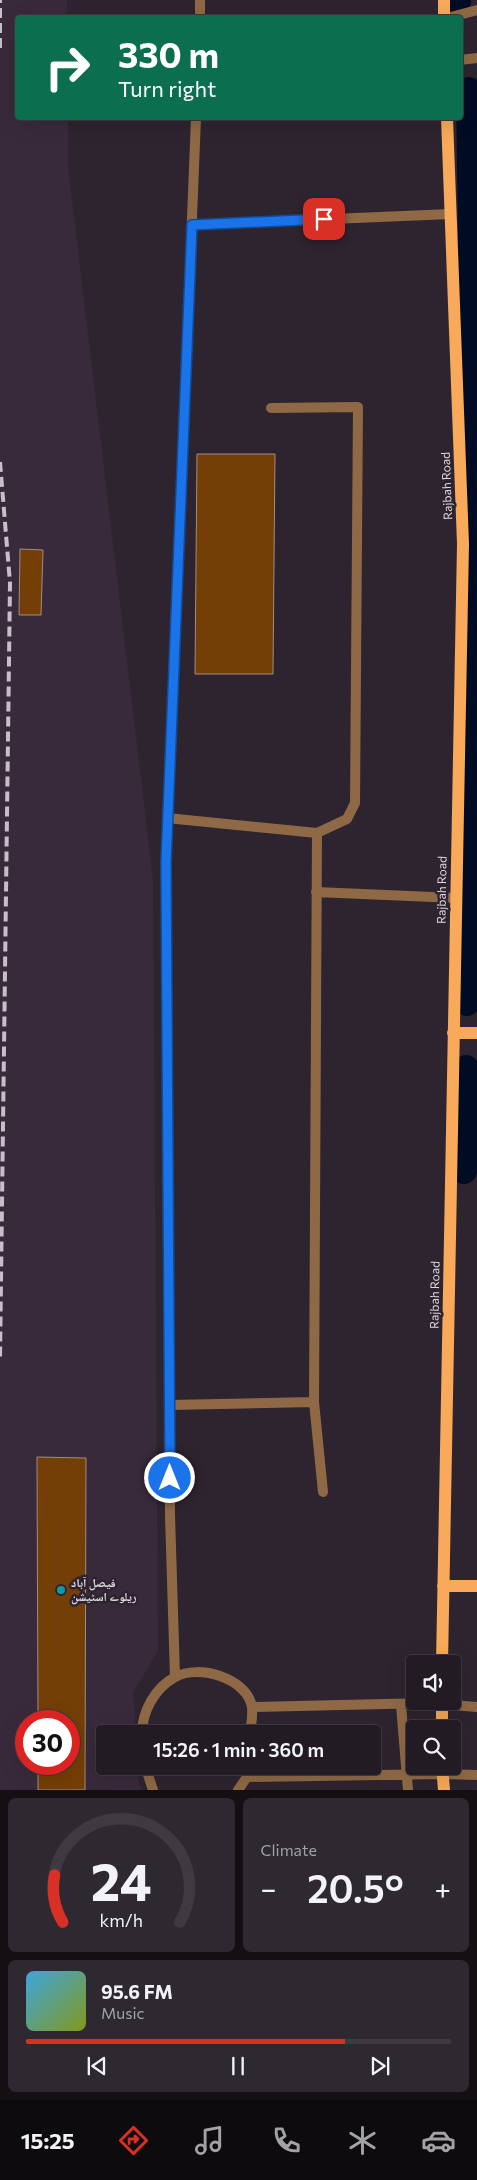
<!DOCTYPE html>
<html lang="en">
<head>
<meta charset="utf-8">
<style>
  body { margin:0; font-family:Commissioner,"Noto Naskh Arabic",sans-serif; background:#2e2830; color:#f1f3f6; height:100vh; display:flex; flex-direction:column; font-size:19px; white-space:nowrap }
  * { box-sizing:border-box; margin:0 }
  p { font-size:16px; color:#a2a1a6 }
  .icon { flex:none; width:28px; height:28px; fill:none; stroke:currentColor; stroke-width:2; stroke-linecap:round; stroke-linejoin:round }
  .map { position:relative; height:1790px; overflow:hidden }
  .side { display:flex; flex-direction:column; gap:8px; padding:8px; background:#130f13; flex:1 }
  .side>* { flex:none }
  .banner { position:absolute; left:15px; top:15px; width:448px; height:105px; border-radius:5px; box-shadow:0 5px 20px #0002,0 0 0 1px #3f3941; background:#0b6e4f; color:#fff; overflow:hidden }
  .fabs { position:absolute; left:406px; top:1655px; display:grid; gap:10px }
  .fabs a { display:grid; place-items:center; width:55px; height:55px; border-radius:5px; background:#221b23; box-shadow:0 5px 20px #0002,0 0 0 1px #3f3941; font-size:25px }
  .speed { position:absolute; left:15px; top:1710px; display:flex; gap:10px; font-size:25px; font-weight:700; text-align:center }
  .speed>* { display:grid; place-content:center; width:65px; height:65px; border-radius:50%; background:#221b23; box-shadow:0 5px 20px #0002,0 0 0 1px #3f3941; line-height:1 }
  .speed .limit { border:8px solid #d22; background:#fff; color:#111 }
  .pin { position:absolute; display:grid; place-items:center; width:42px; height:42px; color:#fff; margin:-21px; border-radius:10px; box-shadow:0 2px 8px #0006 }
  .me { position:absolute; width:55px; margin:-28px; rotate:0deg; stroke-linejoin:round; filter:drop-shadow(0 0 4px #0008) }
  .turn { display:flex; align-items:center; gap:18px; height:105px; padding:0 20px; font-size:22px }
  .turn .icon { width:65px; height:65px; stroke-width:2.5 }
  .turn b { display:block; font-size:35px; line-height:42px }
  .big { font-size:38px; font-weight:600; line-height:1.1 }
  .side .tile { flex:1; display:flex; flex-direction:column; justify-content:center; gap:8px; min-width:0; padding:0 18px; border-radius:8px; background:#2e2830 }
  .side .dial { align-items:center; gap:0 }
  .dial svg { height:130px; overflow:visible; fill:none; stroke:#3f3941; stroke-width:7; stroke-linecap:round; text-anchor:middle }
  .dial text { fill:#f1f3f6; stroke:none }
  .song { display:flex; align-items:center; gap:15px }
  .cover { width:60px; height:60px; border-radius:8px; background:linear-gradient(135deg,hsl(200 70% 55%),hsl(70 70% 35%)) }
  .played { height:5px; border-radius:2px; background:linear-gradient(90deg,#d93025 75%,#3f3941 75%) }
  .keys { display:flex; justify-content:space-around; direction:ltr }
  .heat { display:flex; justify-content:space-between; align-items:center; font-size:28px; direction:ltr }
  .side .tiles { flex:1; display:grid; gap:8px; grid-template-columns:1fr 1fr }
  .tile:last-child { grid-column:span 2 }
  .trip { position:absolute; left:96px; top:1725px; width:285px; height:50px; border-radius:5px; background:#221b23; box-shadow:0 5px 20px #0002,0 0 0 1px #3f3941; font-weight:600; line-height:50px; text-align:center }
  .menu { display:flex; height:80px; justify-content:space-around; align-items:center; background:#0e0b0e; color:#a2a1a6 }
  .menu .icon { width:35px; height:35px }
  .menu .active { color:#d93025 }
  .menu b { font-size:22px; color:#f1f3f6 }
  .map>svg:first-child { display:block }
  .built { fill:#392a3b; fill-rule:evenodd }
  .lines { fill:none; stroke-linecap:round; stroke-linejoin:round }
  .canal { stroke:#000c24; stroke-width:26 }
  .building { fill:#743f06; stroke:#9e8e82 }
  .minor { stroke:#8f6945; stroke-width:10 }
  .primary { stroke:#f8a959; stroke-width:12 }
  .rail { stroke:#c6bfc7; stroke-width:4; stroke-dasharray:10 5; stroke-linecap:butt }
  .route-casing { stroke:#114b97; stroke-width:12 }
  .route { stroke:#1a73e8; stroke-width:9 }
  .culture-dot { fill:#0f9aa8; stroke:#2e242f; stroke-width:2 }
  .labels { text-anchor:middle; stroke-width:5; stroke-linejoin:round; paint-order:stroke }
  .street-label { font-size:12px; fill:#ded7df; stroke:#2e242f }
  .poi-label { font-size:12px; font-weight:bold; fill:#ded7df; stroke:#2e242f; text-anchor:start }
</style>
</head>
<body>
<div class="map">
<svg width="477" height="1790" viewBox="0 0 477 1790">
  <rect width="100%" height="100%" fill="#2e242f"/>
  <path class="built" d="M0 0H67V17L18 18V118H68V167L153 880 158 1651 133 1692 136 1734H105V1766H138L139 1784 142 1790H0ZM26 1721H69V1764H26Z"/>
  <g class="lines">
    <path class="canal" d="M458 1V0
      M467 1003 475 515 469 90
      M464 1171 466 1068"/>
  </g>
  <path class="building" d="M197 454H275L273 674H195Z
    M20 549 43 550 41 615H19Z
    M37 1457 86 1458 85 1790H38V1764H69V1721H38Z"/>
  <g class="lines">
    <path class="minor" d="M200 18V0
      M447 18 477 10
      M460 60 477 58
      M192 225 451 214
      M167 818 317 833
      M316 892 456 898
      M314 1402 323 1492
      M169 1405 314 1402 317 833 347 819 355 803 358 407 271 408
      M175 1677 170 1515 166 862 196 118
      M401 1705 408 1790
      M252 1707 428 1703 477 1707
      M142 1734C142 1711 155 1688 175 1677 199 1664 247 1678 252 1707 253 1715 251 1726 250 1734
      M145 1766 153 1790
      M247 1777 442 1774 477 1775
      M238 1790 247 1777V1766"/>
    <path class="primary" d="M444 18V0
      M453 1033H477
      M443 1586H477
      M442 1664 463 544 447 118
      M442 1701V1729
      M442 1766 444 1790"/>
    <path class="rail" d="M0 48V0
      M0 462 10 583 0 1359"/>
  </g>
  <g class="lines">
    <g class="route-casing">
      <path id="route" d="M170 1478 166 862 192 225 324 219"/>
    </g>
    <use href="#route" class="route"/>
  </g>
  <circle class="culture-dot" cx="61" cy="1590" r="5"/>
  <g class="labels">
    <g class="street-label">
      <text transform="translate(447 486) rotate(-92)" y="4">Rajbah Road</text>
      <text transform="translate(442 890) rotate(-89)" y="4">Rajbah Road</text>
      <text transform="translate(435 1295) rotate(-89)" y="4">Rajbah Road</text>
    </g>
    <g class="poi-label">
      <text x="71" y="1587">فیصل آباد<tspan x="71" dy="14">ریلوے اسٹیشن</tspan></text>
    </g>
  </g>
</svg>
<div class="fabs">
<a><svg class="icon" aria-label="sound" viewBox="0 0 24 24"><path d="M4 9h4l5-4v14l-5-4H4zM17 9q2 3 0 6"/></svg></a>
<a><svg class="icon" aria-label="search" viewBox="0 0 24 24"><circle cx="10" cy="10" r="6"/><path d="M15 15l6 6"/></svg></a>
</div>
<div class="speed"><div class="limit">30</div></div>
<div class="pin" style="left:324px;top:219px;background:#d93025"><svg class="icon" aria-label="arrive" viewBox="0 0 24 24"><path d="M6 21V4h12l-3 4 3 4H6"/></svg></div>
<svg class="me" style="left:170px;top:1478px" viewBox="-20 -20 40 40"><circle r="17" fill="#1a73e8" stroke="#fff" stroke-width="3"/><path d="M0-11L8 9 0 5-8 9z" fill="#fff"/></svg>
<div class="trip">15:26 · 1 min · 360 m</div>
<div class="banner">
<div class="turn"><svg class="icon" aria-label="right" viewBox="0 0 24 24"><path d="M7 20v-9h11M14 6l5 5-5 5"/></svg><div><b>330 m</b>Turn right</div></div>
</div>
</div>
<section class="side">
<div class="tiles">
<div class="tile dial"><svg viewBox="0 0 100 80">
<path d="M14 69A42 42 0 1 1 86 69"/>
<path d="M14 69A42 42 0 0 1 9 40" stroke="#d93025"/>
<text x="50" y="56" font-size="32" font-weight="700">24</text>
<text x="50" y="72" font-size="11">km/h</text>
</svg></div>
<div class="tile"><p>Climate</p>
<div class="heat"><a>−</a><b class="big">20.5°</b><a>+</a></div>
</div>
<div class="tile">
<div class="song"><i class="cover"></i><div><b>95.6 FM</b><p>Music</p></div></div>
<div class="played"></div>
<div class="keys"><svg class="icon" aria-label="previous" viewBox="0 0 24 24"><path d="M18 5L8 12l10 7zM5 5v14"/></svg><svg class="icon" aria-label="pause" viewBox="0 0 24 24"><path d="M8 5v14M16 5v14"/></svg><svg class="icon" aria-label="next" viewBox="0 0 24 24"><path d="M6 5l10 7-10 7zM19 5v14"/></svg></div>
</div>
</div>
</section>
<nav class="menu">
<b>15:25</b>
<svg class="icon active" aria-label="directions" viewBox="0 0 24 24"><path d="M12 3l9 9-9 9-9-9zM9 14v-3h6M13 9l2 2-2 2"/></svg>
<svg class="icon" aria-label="music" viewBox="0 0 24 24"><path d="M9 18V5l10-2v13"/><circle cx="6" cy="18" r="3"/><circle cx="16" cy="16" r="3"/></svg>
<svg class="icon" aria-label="phone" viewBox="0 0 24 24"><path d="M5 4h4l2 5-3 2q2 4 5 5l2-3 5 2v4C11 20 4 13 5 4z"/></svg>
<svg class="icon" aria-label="climate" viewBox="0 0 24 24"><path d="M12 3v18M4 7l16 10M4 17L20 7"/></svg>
<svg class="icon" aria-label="car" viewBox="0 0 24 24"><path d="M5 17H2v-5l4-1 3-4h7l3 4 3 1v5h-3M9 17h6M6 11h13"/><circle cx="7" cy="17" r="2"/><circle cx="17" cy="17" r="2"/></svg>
</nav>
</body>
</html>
